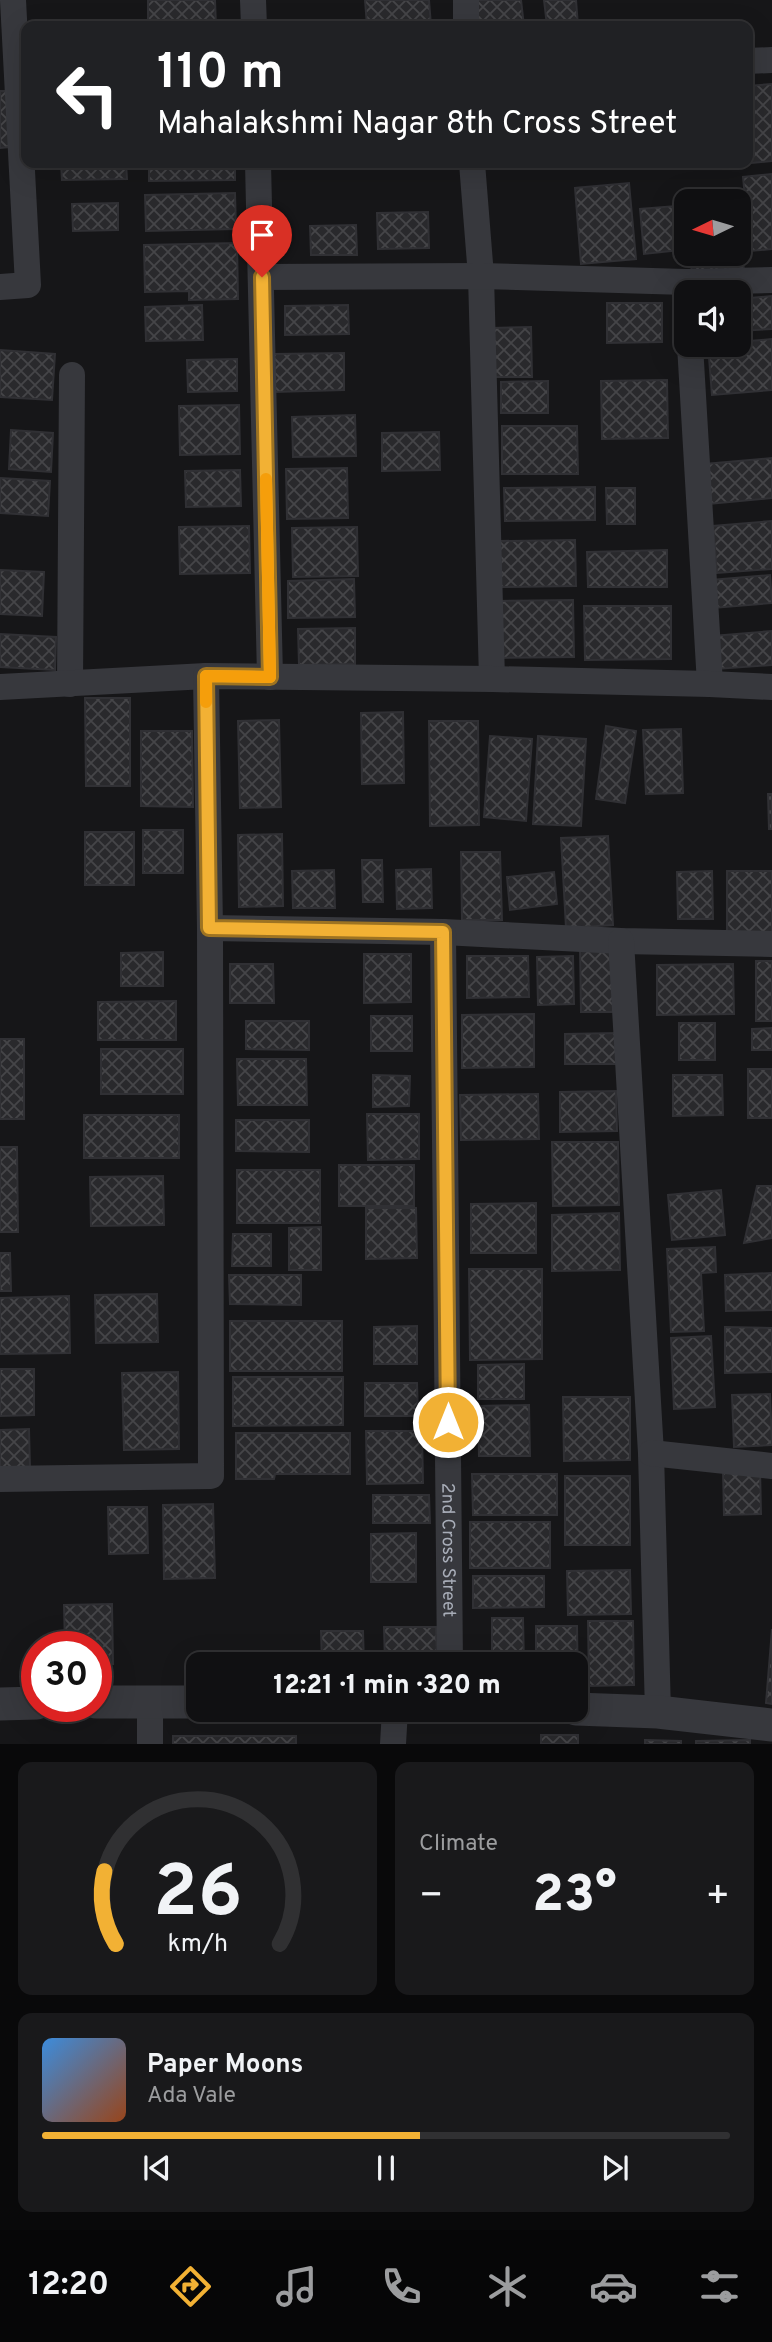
<!DOCTYPE html>
<html lang="en">
<head>
<meta charset="utf-8">
<style>
  body { margin:0; font-family:Overpass,sans-serif; background:#19191b; color:#f1f3f6; height:100vh; display:flex; flex-direction:column; font-size:26px; white-space:nowrap }
  * { box-sizing:border-box; margin:0 }
  p { font-size:23px; color:#9c9d9f }
  .icon { flex:none; width:38px; height:38px; fill:none; stroke:currentColor; stroke-width:2; stroke-linecap:round; stroke-linejoin:round }
  .map { position:relative; height:1744px; overflow:hidden }
  .side { display:flex; flex-direction:column; gap:18px; padding:18px; background:#09090a; flex:1 }
  .side>* { flex:none }
  .banner { position:absolute; left:21px; top:21px; width:732px; height:147px; border-radius:14px; box-shadow:0 7px 28px #0002,0 0 0 2px #303032; background:#202124; color:#fff; overflow:hidden }
  .needle { width:46px; rotate:265deg }
  .tools { position:absolute; left:674px; top:189px; display:grid; gap:14px }
  .tools a { display:grid; place-items:center; width:77px; height:77px; border-radius:14px; background:#101012; box-shadow:0 7px 28px #0002,0 0 0 2px #303032; font-size:35px }
  .speed { position:absolute; left:21px; top:1631px; display:flex; gap:14px; font-size:35px; font-weight:700; text-align:center }
  .speed>* { display:grid; place-content:center; width:91px; height:91px; border-radius:50%; background:#101012; box-shadow:0 7px 28px #0002,0 0 0 2px #303032; line-height:1 }
  .speed .limit { border:10px solid #d22; background:#fff; color:#111 }
  .pin { position:absolute; display:grid; place-items:center; width:60px; height:60px; color:#fff; margin:-72px -30px; border-radius:50% 50% 50% 0; rotate:-45deg; box-shadow:0 0 7px #0007 }
  .pin .icon { rotate:45deg }
  .me { position:absolute; width:77px; margin:-38px; rotate:0deg; stroke-linejoin:round; filter:drop-shadow(0 0 5px #0008) }
  .turn { display:flex; align-items:center; gap:24px; height:147px; padding:0 21px; font-size:32px }
  .turn .icon { width:91px; height:91px; stroke-width:2.5 }
  .turn b { display:block; font-size:49px; line-height:60px }
  .big { font-size:52px; font-weight:800; line-height:1.1 }
  .side .widget { flex:1; display:flex; flex-direction:column; justify-content:center; gap:10px; min-width:0; padding:0 24px; border-radius:14px; background:#19191b }
  .side .dial { align-items:center; gap:0 }
  .dial svg { height:182px; overflow:visible; fill:none; stroke:#303032; stroke-width:7; stroke-linecap:round; text-anchor:middle }
  .dial text { fill:#f1f3f6; stroke:none }
  .song { display:flex; align-items:center; gap:21px }
  .cover { width:84px; height:84px; border-radius:10px; background:linear-gradient(135deg,hsl(210 70% 55%),hsl(20 70% 35%)) }
  .played { height:7px; border-radius:4px; background:linear-gradient(90deg,#f2b134 55%,#303032 55%) }
  .keys { display:flex; justify-content:space-around; direction:ltr }
  .heat { display:flex; justify-content:space-between; align-items:center; font-size:38px; direction:ltr }
  .side .tiles { flex:1; display:grid; gap:18px; grid-template-columns:1fr 1fr }
  .widget:last-child { grid-column:span 2 }
  .trip { position:absolute; left:186px; top:1652px; width:402px; height:70px; border-radius:14px; background:#101012; box-shadow:0 7px 28px #0002,0 0 0 2px #303032; font-weight:800; line-height:70px; text-align:center }
  .tabs { display:flex; height:112px; justify-content:space-around; align-items:center; background:#060607; color:#9c9d9f }
  .tabs .icon { width:49px; height:49px }
  .tabs .selected { color:#f2b134 }
  .tabs b { font-size:32px; color:#f1f3f6 }
  .map>svg:first-child { display:block }
  .building { fill:url(#building-cross-hatch); stroke:#303034; stroke-width:2 }
  .lines { fill:none; stroke-linecap:round; stroke-linejoin:round }
  .minor { stroke:#37383d; stroke-width:26 }
  .tertiary { stroke:#37383d; stroke-width:33 }
  .route-casing { stroke:#9d7322; stroke-width:18 }
  .route { stroke:#f2b134; stroke-width:12 }
  .slow { stroke:#f59e0b; stroke-width:12 }
  .labels { text-anchor:middle; stroke-width:7; stroke-linejoin:round; paint-order:stroke }
  .street-label { font-size:18px; fill:#a8adb8; stroke:#111113 }
</style>
</head>
<body>
<div class="map">
<svg width="772" height="1744" viewBox="0 0 772 1744">
  <defs>
    <pattern id="building-cross-hatch" width="8" height="8" patternUnits="userSpaceOnUse" patternTransform="scale(1.75)"><rect width="8" height="8" fill="#29292c"/><path d="M0 0l8 8M0 8l8-8" fill="none" stroke="#454548"/></pattern>
  </defs>
  <rect width="100%" height="100%" fill="#161618"/>
  <path class="building" d="M148 0H215L216 26H148Z
    M365 0H429L431 26H367Z
    M476 0H521L524 26H474Z
    M544 0H576L578 26H547Z
    M772 84V161L741 164 747 163V86Z
    M0 91H7L9 147 0 148Z
    M61 163H126L127 179 62 180Z
    M149 163H235V180L149 181Z
    M772 174V249L750 251 743 177Z
    M629 183 636 259 581 264 575 188Z
    M235 193 236 229 146 231 145 195Z
    M118 203V230L73 231 72 204Z
    M676 206 680 250 644 254 640 209Z
    M428 212 429 248 378 249 377 213Z
    M738 217 744 270 692 274 690 254H738Z
    M356 225 357 255H311L310 226Z
    M237 243 238 299 189 300V291L145 292 144 245Z
    M772 296V329L738 331V299Z
    M607 303H662V342L607 343Z
    M202 305 203 340 146 341 145 307Z
    M348 305 349 334 285 335V306Z
    M531 327 532 377H493L492 328Z
    M772 339V390L712 395 708 345H738V342Z
    M0 350 55 354 52 400 0 397Z
    M344 353V390L274 392V354Z
    M237 359V391L188 392 187 360Z
    M667 380 668 438 602 439 601 381Z
    M548 381V413H501V382Z
    M239 405 240 454 180 455 179 406Z
    M355 415 356 456 293 457 292 417Z
    M502 426H577L578 474H502Z
    M11 430 53 433 51 472 9 469Z
    M439 432 440 470 382 471V433Z
    M772 458V498L709 504 705 464Z
    M347 468 348 518 287 519 286 469Z
    M240 470 241 506 186 507 185 471Z
    M0 478 50 481 48 516 0 513Z
    M595 487V520L505 521 504 488Z
    M606 488H635V524H607Z
    M772 521V569L717 573 713 526Z
    M249 526 250 573 180 574 179 527Z
    M357 527 358 576 293 577 292 528Z
    M575 540 576 586 501 587 500 541Z
    M667 550V587H588L587 552Z
    M0 570 44 572 42 616 0 614Z
    M770 575 772 603 713 608 711 580Z
    M354 579 355 617 288 618V581Z
    M573 600 574 657 498 658V601Z
    M584 606H671V659L585 660Z
    M355 628V664L299 665 298 629Z
    M772 631V665L716 669 713 636Z
    M0 634 56 637 55 670 0 667Z
    M85 698H130V786H86Z
    M403 712 404 783 362 784 361 713Z
    M279 720 281 807 240 808 238 721Z
    M429 721H478L479 825 430 826Z
    M606 726 636 731 625 803 596 799Z
    M681 729 683 793 646 794 643 730Z
    M141 731H192L193 807 141 806Z
    M490 736 532 739 526 821 484 817Z
    M538 736 586 739 581 826 533 824Z
    M768 794H772V829H769Z
    M143 830H183V873H143Z
    M85 832H134V885H85Z
    M282 834 283 906 239 907 238 835Z
    M608 836 613 925 566 928 561 838Z
    M461 852H500L502 920H462Z
    M362 860H382L383 902H363Z
    M431 869 432 908 397 909 396 870Z
    M334 870 335 908H293L292 871Z
    M712 871 713 919H678L677 872Z
    M727 871H772V937L727 938Z
    M554 872 557 904 510 910 507 877Z
    M580 949H613L614 1012H581Z
    M163 952V986H121V953Z
    M364 954H411V1002L364 1003Z
    M467 956H528L529 997 467 998Z
    M573 956 574 1004 538 1005 537 957Z
    M756 961H772V1021H756Z
    M230 964H273L274 1003H230Z
    M733 964 734 1014 657 1015V965Z
    M176 1001V1040H98V1002Z
    M534 1014V1067L462 1068V1015Z
    M371 1016H412V1051H371Z
    M246 1021H309V1050L246 1049Z
    M679 1023H715V1060H679Z
    M772 1028V1050H752V1029Z
    M617 1033V1064H565V1034Z
    M0 1039H24V1119H0Z
    M101 1049H183V1094H101Z
    M237 1059H306L307 1105H238Z
    M748 1069H772V1118H748Z
    M373 1075 410 1076 409 1106 373 1107Z
    M673 1075H722L723 1115 673 1116Z
    M616 1091 617 1131 560 1132V1092Z
    M538 1094 539 1139 461 1140 460 1095Z
    M367 1114H419V1159L368 1160Z
    M84 1115H179V1158H84Z
    M236 1120H309V1152L236 1151Z
    M552 1142H618L619 1205 553 1206Z
    M0 1147H17L18 1232H0Z
    M339 1165H414V1206H339Z
    M237 1170H320V1223H237Z
    M163 1176 164 1225 91 1226 90 1177Z
    M757 1186H772V1238L744 1243Z
    M721 1190 725 1235 672 1240 668 1195Z
    M536 1203V1253H471V1204Z
    M366 1208H416L417 1258 366 1259Z
    M619 1213 620 1270 552 1271V1215Z
    M321 1227V1270H289V1228Z
    M233 1234H271V1266H232Z
    M715 1247 716 1272 701 1273 704 1331 671 1332 667 1249Z
    M0 1253H10L11 1291H0Z
    M469 1269H542V1359L470 1360Z
    M772 1273V1310L726 1311 725 1275Z
    M229 1275H301V1305L230 1304Z
    M157 1294 158 1342 96 1343 95 1295Z
    M69 1296 70 1353 0 1354V1298Z
    M230 1321H342V1371H230Z
    M417 1326V1364H374V1327Z
    M725 1327 772 1328V1372L725 1373Z
    M711 1336 715 1407 674 1409 671 1338Z
    M524 1364V1399H478V1365Z
    M0 1369H34V1415L0 1416Z
    M178 1372 179 1449 124 1450 122 1373Z
    M233 1377H343V1425L233 1426Z
    M365 1383H417L418 1416H365Z
    M770 1394 772 1445 734 1447 732 1395Z
    M563 1397H630V1460L564 1461Z
    M529 1405 530 1456H479L478 1406Z
    M29 1429 30 1468 0 1469V1430Z
    M366 1431H422L423 1483 367 1484Z
    M236 1433H350V1474H275L274 1479H236Z
    M760 1468 761 1514 724 1515 723 1470Z
    M472 1474H557V1515H473Z
    M565 1476H630V1545H565Z
    M373 1495H429L430 1523H373Z
    M213 1504 215 1578 164 1579 163 1505Z
    M108 1507H147L148 1553 109 1554Z
    M470 1522H550V1568H470Z
    M416 1533V1582H371V1534Z
    M630 1570 631 1614 568 1615 567 1571Z
    M473 1576H544V1607L473 1608Z
    M112 1604 113 1664H96V1647H65L64 1605Z
    M492 1618H523L524 1664H492Z
    M588 1621H633L634 1685 589 1686Z
    M536 1626H577L578 1691H576V1664H536Z
    M384 1627H436L437 1664H385Z
    M772 1629V1704L766 1703Z
    M321 1631H363L364 1664H322Z
    M541 1735H578V1744H541Z
    M173 1736H296V1744H173Z
    M645 1740 681 1741V1744H645Z
    M750 1740V1744H696V1741Z"/>
  <g class="lines">
    <g class="minor">
      <path d="M253 0 254 26"/>
      <path d="M466 0V26"/>
      <path d="M747 61 772 60"/>
      <path d="M258 163 270 677"/>
      <path d="M472 163 481 276 492 679"/>
      <path d="M262 277 481 276 686 282 772 280"/>
      <path d="M0 287 28 285 13 0"/>
      <path d="M690 345 710 684"/>
      <path d="M70 684 72 375"/>
      <path d="M0 687 206 676 492 679 710 684 772 687"/>
      <path d="M210 928 443 932 621 941 772 944"/>
      <path id="s1" d="M443 932 450 1664"/>
      <path d="M621 941 651 1453 658 1712"/>
      <path d="M651 1453 772 1466"/>
      <path d="M0 1479 211 1476 210 928 206 676"/>
      <path d="M150 1744V1702"/>
      <path d="M393 1744 395 1710"/>
    </g>
    <path class="tertiary" d="M96 1702H198
      M0 1704 37 1703
      M576 1709 658 1712 772 1725"/>
  </g>
  <g class="lines">
    <g class="route-casing">
      <path id="route" d="M262 277 270 677 206 676 209 928 443 932 448 1422"/>
    </g>
    <use href="#route" class="route"/>
    <path class="slow" d="M206 702V676L270 677 266 479"/>
  </g>
  <g class="labels">
    <g class="street-label">
      <text dy="6" stroke="none"><textPath href="#s1" startOffset="618">2nd Cross Street</textPath></text>
    </g>
  </g>
</svg>
<div class="tools">
<a><svg class="needle" viewBox="-14 -14 28 28"><path d="M0-13l5 13h-10z" fill="#e53935"/><path d="M0 13l5-13h-10z" fill="#9c9d9f"/></svg></a>
<a><svg class="icon" aria-label="sound" viewBox="0 0 24 24"><path d="M4 9h4l5-4v14l-5-4H4zM17 9q2 3 0 6"/></svg></a>
</div>
<div class="speed"><div class="limit">30</div></div>
<div class="pin" style="left:262px;top:277px;background:#d93025"><svg class="icon" aria-label="arrive" viewBox="0 0 24 24"><path d="M6 21V4h12l-3 4 3 4H6"/></svg></div>
<svg class="me" style="left:448px;top:1422px" viewBox="-20 -20 40 40"><circle r="17" fill="#f2b134" stroke="#fff" stroke-width="3"/><path d="M0-11L8 9 0 5-8 9z" fill="#fff"/></svg>
<div class="trip">12:21 · 1 min · 320 m</div>
<div class="banner">
<div class="turn"><svg class="icon" aria-label="left" viewBox="0 0 24 24"><path d="M17 20v-9H6M10 6l-5 5 5 5"/></svg><div><b>110 m</b>Mahalakshmi Nagar 8th Cross Street</div></div>
</div>
</div>
<section class="side">
<div class="tiles">
<div class="widget dial"><svg viewBox="0 0 100 80">
<path d="M14 69A42 42 0 1 1 86 69"/>
<path d="M14 69A42 42 0 0 1 9 37" stroke="#f2b134"/>
<text x="50" y="56" font-size="32" font-weight="700">26</text>
<text x="50" y="72" font-size="11">km/h</text>
</svg></div>
<div class="widget"><p>Climate</p>
<div class="heat"><a>−</a><b class="big">23°</b><a>+</a></div>
</div>
<div class="widget">
<div class="song"><i class="cover"></i><div><b>Paper Moons</b><p>Ada Vale</p></div></div>
<div class="played"></div>
<div class="keys"><svg class="icon" aria-label="previous" viewBox="0 0 24 24"><path d="M18 5L8 12l10 7zM5 5v14"/></svg><svg class="icon" aria-label="pause" viewBox="0 0 24 24"><path d="M8 5v14M16 5v14"/></svg><svg class="icon" aria-label="next" viewBox="0 0 24 24"><path d="M6 5l10 7-10 7zM19 5v14"/></svg></div>
</div>
</div>
</section>
<nav class="tabs">
<b>12:20</b>
<svg class="icon selected" aria-label="directions" viewBox="0 0 24 24"><path d="M12 3l9 9-9 9-9-9zM9 14v-3h6M13 9l2 2-2 2"/></svg>
<svg class="icon" aria-label="music" viewBox="0 0 24 24"><path d="M9 18V5l10-2v13"/><circle cx="6" cy="18" r="3"/><circle cx="16" cy="16" r="3"/></svg>
<svg class="icon" aria-label="phone" viewBox="0 0 24 24"><path d="M5 4h4l2 5-3 2q2 4 5 5l2-3 5 2v4C11 20 4 13 5 4z"/></svg>
<svg class="icon" aria-label="climate" viewBox="0 0 24 24"><path d="M12 3v18M4 7l16 10M4 17L20 7"/></svg>
<svg class="icon" aria-label="car" viewBox="0 0 24 24"><path d="M5 17H2v-5l4-1 3-4h7l3 4 3 1v5h-3M9 17h6M6 11h13"/><circle cx="7" cy="17" r="2"/><circle cx="17" cy="17" r="2"/></svg>
<svg class="icon" aria-label="filters" viewBox="0 0 24 24"><path d="M4 7h16M4 17h16"/><circle cx="9" cy="7" r="2"/><circle cx="15" cy="17" r="2"/></svg>
</nav>
</body>
</html>
